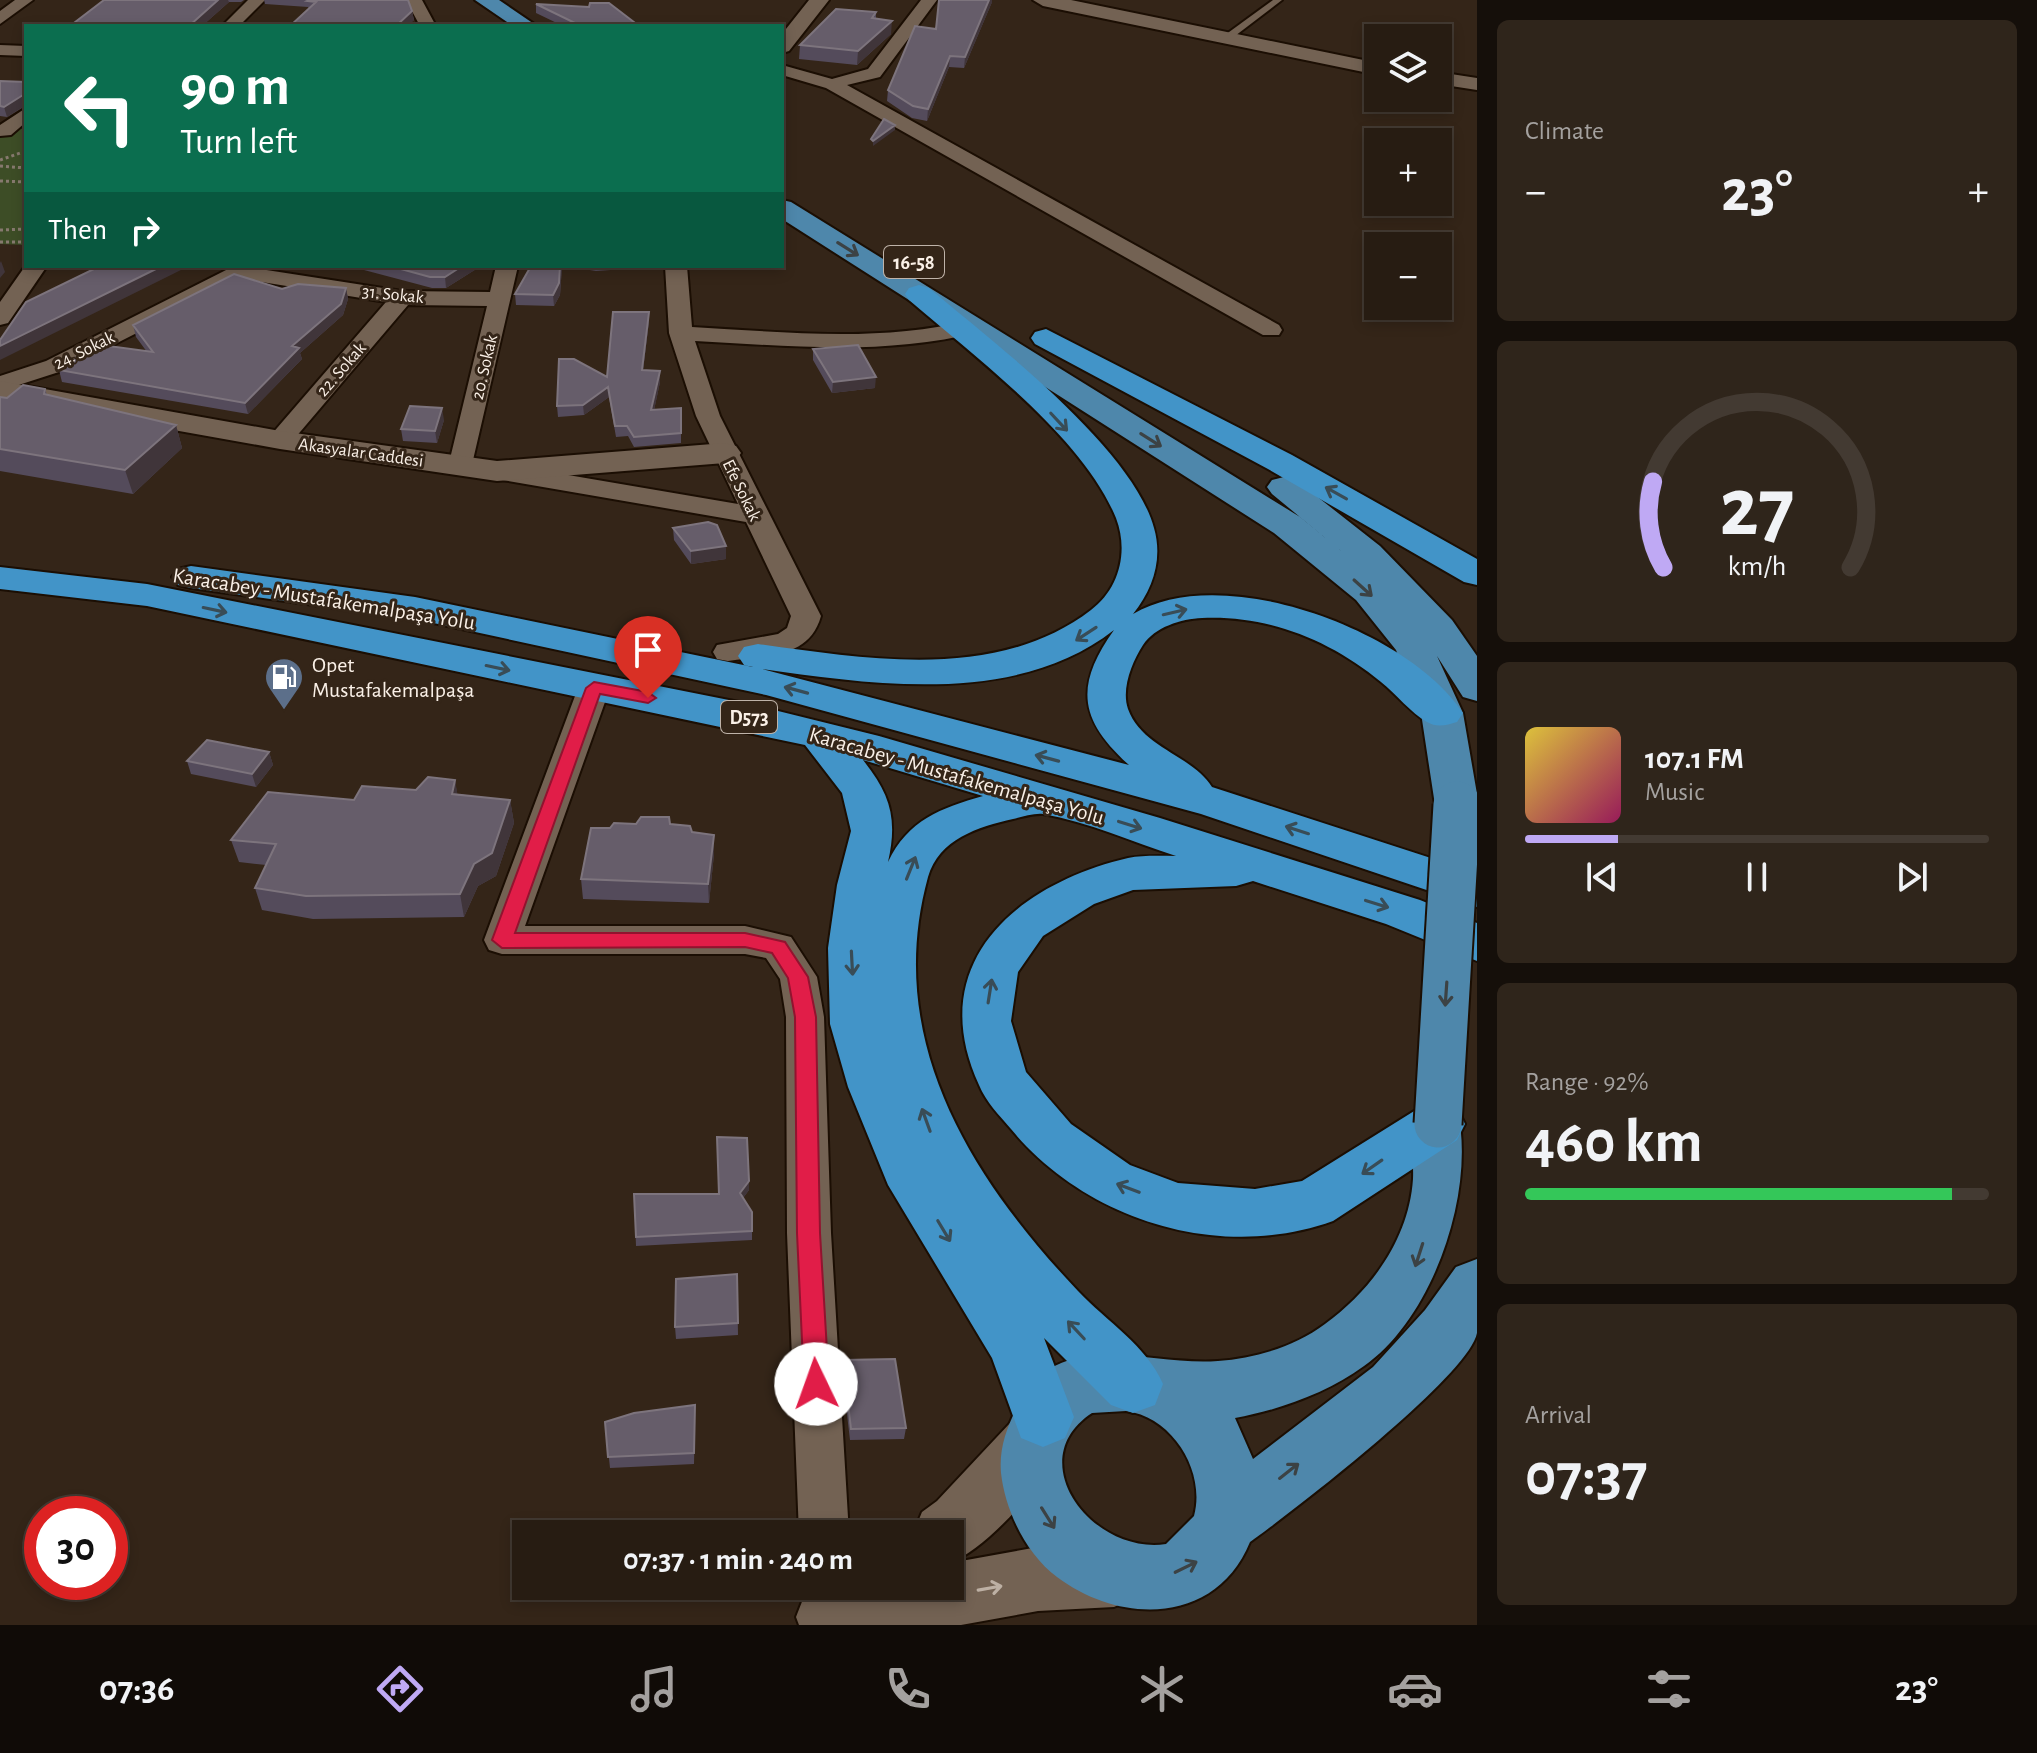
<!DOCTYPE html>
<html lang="en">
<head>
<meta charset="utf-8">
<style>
  body { margin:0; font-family:"Alegreya Sans",sans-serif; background:#2f251b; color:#f1f3f6; height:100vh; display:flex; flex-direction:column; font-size:30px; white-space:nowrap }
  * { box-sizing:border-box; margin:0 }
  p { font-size:26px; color:#a4a19f }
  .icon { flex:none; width:44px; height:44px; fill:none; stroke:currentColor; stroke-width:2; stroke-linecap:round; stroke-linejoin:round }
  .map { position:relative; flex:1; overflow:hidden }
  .details { display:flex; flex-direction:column; gap:20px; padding:20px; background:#150f0a; width:560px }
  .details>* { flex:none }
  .top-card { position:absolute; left:24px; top:24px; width:760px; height:244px; border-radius:0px; box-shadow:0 4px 12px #0003,0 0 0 2px #433a32; background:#0b6e4f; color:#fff; overflow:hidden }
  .controls { position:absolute; left:1364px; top:24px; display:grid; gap:16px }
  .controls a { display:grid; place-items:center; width:88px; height:88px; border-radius:0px; background:#271c12; box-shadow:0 4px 12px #0003,0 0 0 2px #433a32; font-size:40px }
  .speed { position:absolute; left:24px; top:1496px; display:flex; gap:16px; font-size:40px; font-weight:700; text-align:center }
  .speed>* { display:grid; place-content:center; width:104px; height:104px; border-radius:50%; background:#271c12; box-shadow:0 4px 12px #0003,0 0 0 2px #433a32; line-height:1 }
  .speed .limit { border:12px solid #d22; background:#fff; color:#111 }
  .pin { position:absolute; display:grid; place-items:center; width:68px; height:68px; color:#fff; margin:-82px -34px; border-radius:50% 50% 50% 0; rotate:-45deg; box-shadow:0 0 8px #0007 }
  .pin .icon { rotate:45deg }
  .me { position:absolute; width:88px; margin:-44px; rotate:357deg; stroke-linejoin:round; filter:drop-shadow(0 0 6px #0008) }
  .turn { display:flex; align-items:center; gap:28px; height:168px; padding:0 24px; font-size:36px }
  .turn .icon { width:104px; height:104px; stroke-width:2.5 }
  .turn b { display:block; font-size:56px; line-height:68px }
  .then { display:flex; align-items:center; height:76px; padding:0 24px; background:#0003; gap:16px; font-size:30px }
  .big { font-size:60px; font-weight:600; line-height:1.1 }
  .details .widget { flex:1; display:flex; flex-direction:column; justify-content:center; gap:12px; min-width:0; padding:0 28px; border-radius:12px; background:#2f251b }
  .details .dial { align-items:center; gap:0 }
  .dial svg { height:208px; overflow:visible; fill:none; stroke:#433a32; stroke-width:7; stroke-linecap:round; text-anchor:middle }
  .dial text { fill:#f1f3f6; stroke:none }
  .song { display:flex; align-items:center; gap:24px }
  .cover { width:96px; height:96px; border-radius:12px; background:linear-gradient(135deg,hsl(50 70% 55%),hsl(330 70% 35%)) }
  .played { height:8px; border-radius:4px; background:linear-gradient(90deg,#bfa9f4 20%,#433a32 20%) }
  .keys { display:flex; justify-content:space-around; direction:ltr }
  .heat { display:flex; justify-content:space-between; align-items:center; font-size:44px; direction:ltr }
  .charge { height:12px; border-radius:6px; background:linear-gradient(90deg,#34c759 92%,#433a32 0) }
  .trip { position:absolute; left:512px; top:1520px; width:452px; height:80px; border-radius:0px; background:#271c12; box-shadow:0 4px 12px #0003,0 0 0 2px #433a32; font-weight:600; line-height:80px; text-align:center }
  .menu { display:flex; height:128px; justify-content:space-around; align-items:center; background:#100b07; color:#a4a19f }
  .menu .icon { width:56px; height:56px }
  .menu .current { color:#bfa9f4 }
  .menu b { font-size:36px; color:#f1f3f6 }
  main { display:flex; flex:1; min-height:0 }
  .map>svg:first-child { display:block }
  .green { fill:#3d4d26 }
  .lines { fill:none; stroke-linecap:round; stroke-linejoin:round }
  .service-casing { stroke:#1b0e03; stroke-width:4 }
  .minor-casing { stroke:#1b0e03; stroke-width:4 }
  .tertiary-casing { stroke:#1b0e03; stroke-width:4 }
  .primary-casing { stroke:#1b0e03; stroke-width:4 }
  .trunk-casing { stroke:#1b0e03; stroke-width:4 }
  .path { stroke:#86796e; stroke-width:3; stroke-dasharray:3 3; stroke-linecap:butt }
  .service { fill:#736253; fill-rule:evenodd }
  .minor { fill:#736253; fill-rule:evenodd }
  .tertiary { fill:#736253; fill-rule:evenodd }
  .primary { fill:#4e87ab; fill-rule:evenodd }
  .trunk { fill:#4294c8; fill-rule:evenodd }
  .primary-bridge-casing { stroke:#1b0e03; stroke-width:51; stroke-linecap:butt }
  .primary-bridge { stroke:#4e87ab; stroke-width:47 }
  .wall { fill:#544b5b }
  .shaded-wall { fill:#40353a }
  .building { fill:#665d6a; stroke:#7d747d; stroke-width:2 }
  .oneway { stroke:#3c4244 }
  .oneway2 { stroke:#394c56 }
  .oneway3 { stroke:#bdb0a4 }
  .route { fill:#e11d48; stroke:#92132f; stroke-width:2 }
  .labels { text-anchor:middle; stroke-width:6; stroke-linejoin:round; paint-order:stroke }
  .far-street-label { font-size:18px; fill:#faf0e7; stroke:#342518 }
  .shield { fill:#342518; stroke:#bfb3a9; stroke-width:2 }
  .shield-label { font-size:20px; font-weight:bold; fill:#faf0e7 }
  .street-label { font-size:22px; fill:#faf0e7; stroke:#342518 }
  .poi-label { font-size:22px; fill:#faf0e7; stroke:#342518; text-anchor:start }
</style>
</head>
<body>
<main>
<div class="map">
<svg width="1477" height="1625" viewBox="0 0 1477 1625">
  <rect width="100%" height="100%" fill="#342518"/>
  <path class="green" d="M0 128 26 129V245L0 244Z"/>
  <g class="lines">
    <g class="service-casing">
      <path id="service" d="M1273 0H1282L1231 39H1225V35Z"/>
    </g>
    <g class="minor-casing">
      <path id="minor" d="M15 0H33L0 24V11Z
        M248 0H265L239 26H222Z
        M406 0H422L436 26H420Z
        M921 0H937L880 77 847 85 1279 325 1282 330 1279 335H1263L826 88 782 75V65L832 79 868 69Z
        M0 45 26 46V56L0 55Z
        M26 108V122L11 135 0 136V125Z
        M26 265 47 266 8 323 0 325V302Z
        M234 266H262L260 269 402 291 490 292 496 266H518L470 473 461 475 448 467 487 306 408 305 289 445 280 448 267 440 271 435 386 302 243 279 62 371 0 391V376L46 361Z
        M665 266H687L692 327C786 332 879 343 971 320L982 327 979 332C884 356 792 346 695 341L720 416 821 616C809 659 766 655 728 661L717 659 713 652 717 645 778 634 787 628 791 616 746 522 497 479 484 471 497 463 738 504 696 416 669 333Z
        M594 678 605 681 610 688 525 926H745L791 937 817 977 824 1017 831 1233 849 1534H799L787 1233 786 1017 780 979 766 958 745 954H502L489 950 484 940 578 688 583 681Z"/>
    </g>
    <g class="tertiary-casing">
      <path id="tertiary" d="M809 0H829L789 51 782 53V34Z
        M1033 0H1071L1378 63V75L1043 6Z
        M1438 72 1477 78V90L1438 84Z
        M0 381 280 431 497 461 725 443 736 446 741 453 736 460 725 463 497 481 280 449 0 399Z
        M1032 1413 1053 1422 1062 1443C1046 1482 989 1547 950 1563V1534H913L922 1512 937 1501 1011 1422Z
        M1114 1543 1136 1553 1146 1575 1136 1597 1114 1607 1038 1611 961 1625H799L796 1617 805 1594 817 1586H950V1563L1038 1547Z"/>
    </g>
    <g class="primary-casing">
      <path id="primary" d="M475 0H499L537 26H513Z
        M782 200 791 202 1300 517 1357 564 1272 494 1267 487 1272 480 1284 477 1296 480 1380 546 1452 620 1477 656V701L1463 697 1437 656 1463 713 1477 794V808L1472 816 1457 820 1442 816 1435 805 1421 713 1396 650 1356 600 1274 533 782 219Z
        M1438 1102 1457 1108C1477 1190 1433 1318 1364 1366 1327 1393 1279 1410 1235 1418L1253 1459 1373 1367 1425 1310 1456 1267 1477 1259C1477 1282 1477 1310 1477 1333 1469 1376 1292 1512 1250 1542 1216 1625 1121 1625 1057 1577 1026 1554 1005 1510 1001 1473 999 1449 1006 1430 1016 1409 1056 1323 1148 1367 1218 1361 1256 1358 1294 1347 1325 1324 1372 1290 1409 1238 1413 1179 1414 1154 1408 1132 1419 1108ZM1126 1411C1173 1417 1206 1472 1194 1516L1166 1544C1092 1555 1020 1460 1092 1413Z"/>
    </g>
    <g class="trunk-casing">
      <path id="trunk" d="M919 285 929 288C993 342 1132 447 1154 528 1163 559 1153 589 1133 614 1222 560 1410 631 1463 713L1457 722C1447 725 1437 728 1427 722 1411 713 1396 694 1381 682 1330 640 1268 615 1202 618 1181 619 1155 627 1143 645 1132 662 1121 689 1128 709 1142 748 1192 755 1212 787L1477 873V907L1201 814 766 695 415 619 191 588 178 585 172 577 178 569 191 566 415 597 753 667 744 665 738 656 744 647 758 644C868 659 997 682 1091 610 1119 589 1129 552 1116 518 1083 437 975 357 909 300L905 294 909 288ZM1114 630C1075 685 1078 719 1129 765L762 669C875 685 1017 706 1114 630Z
        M1046 329 1292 455 1477 559V585L1464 582 1268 469 1035 344 1031 338 1035 332Z
        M0 567 147 584 754 705 879 736 1160 818 1420 900 1477 923V961L1386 924 1253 881 1236 886 1133 890 1094 904 1043 936 1018 972 1011 1021 1026 1072 1071 1124 1130 1165 1178 1183 1255 1189 1302 1181 1419 1108 1438 1102 1457 1108 1465 1124 1457 1140 1333 1221C1220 1262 1086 1220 1011 1129 999 1115 986 1102 979 1085 923 963 1017 884 1128 858 1143 855 1161 856 1176 856 1133 842 1088 822 1043 814 1034 813 1022 817 1013 819 978 827 939 839 928 877 883 1040 971 1178 1078 1291 1106 1321 1147 1346 1163 1384L1155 1405 1133 1413 1111 1405 1044 1338 1074 1417 1065 1438 1043 1447 1021 1438 992 1358 888 1185 848 1087 830 1024 828 948 837 885 851 831 842 793 805 745 147 606 0 589ZM863 760 983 796C941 808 908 820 888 862 898 818 890 794 863 760Z"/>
    </g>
    <path class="path" d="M0 160 26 151
      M0 166 26 168
      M0 181 26 182
      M0 230 26 229
      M0 242H26"/>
    <use href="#service" class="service"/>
    <use href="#minor" class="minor"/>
    <use href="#tertiary" class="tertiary"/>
    <use href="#primary" class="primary"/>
    <use href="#trunk" class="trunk"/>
    <g class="primary-bridge-casing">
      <path id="primary-bridge" d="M1438 1124 1457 805"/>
    </g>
    <use href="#primary-bridge" class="primary-bridge"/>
  </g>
  <path class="wall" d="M104 0H244L241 2H229L202 26H70Z
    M264 0H408L412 11 414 20 407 26H290L309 9 308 7 265 4Z
    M992 2 964 68 949 67 927 121 912 118 887 101 888 90 936 29Z
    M536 4 639 26H563L536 13Z
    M876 12V19L891 34 857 65 799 59 800 45Z
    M0 81 26 82V110L25 106 7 117 0 116Z
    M364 266H481L446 288H432L364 270Z
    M531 266H562L560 295 554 306 516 305 515 294Z
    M565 266H654V267L596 271Z
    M346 288 348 299 343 315 300 353 302 359 248 414 62 382 59 370 147 352 136 337 133 325 282 289Z
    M649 312V321L643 370 660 382 654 410 681 408V443L634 447 628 436 616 437 609 397 584 415 558 417 557 406 607 377Z
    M813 349 875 388 832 393 813 360Z
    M45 389 47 395 176 425 182 448 133 494 0 471V397L7 398Z
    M444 420 437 443 403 441 401 429Z
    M673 528 726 559 691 564 674 540Z
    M269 752 273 765 256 787 191 774 187 761Z
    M455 780 457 794 510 800 514 823 496 876 478 886 464 917 313 919 262 910 255 888 266 865 239 862 231 840 354 800 416 790Z
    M670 824 692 832 714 835V854L709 903 583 899 581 879 610 828Z
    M749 1181V1190L743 1198 752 1231V1240L636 1246 634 1194H719Z
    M737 1274 738 1335 676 1339 675 1327Z
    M843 1360 906 1428 904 1439 850 1440 842 1372Z
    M695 1416 694 1464 610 1468 605 1422Z"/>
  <path class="shaded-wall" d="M218 0H228L229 2 202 26H189Z
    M989 0H992V2L964 68 965 57Z
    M412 11 414 20 407 26H396Z
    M892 21 891 34 857 65 858 51Z
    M950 56 949 67 927 121 928 109Z
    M23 95 26 105 7 117 4 107Z
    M895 125V130L873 146V141Z
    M1 261 5 272 0 278V263Z
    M162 266H189L0 360V346Z
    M462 266H481L446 288 445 277Z
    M560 266H562L560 295 554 306 553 295Z
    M346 288 348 299 343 315 300 353 302 359 248 414 245 403 292 346Z
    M649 312V321L642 380V370Z
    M660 371V382L652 420 651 410Z
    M876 377 875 388 832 393 833 382Z
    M608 387 609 397 584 415 583 405Z
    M442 408 444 420 437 443 435 431Z
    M176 425 182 448 133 494 125 470Z
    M726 546V559L691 564V551Z
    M269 752 273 765 256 787 252 774Z
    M455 780 459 803 452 794Z
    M510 800 514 823 496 876 478 886 464 917 460 894 474 864Z
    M714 835V854L709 903 708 884Z
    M749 1181V1190L740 1202V1193Z"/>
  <path class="building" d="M104 0H218L189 26H70Z
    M309 0H408L412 11 396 26H290L316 2 307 1Z
    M939 0H989L965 57 950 56 928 109 913 106 888 90 915 26 936 29Z
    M590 3H609L639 26H581L536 4 589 7Z
    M836 9 876 12 872 18 892 21 858 51 800 45Z
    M0 81 26 82V110L23 95 4 107 0 106Z
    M884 119 895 125 873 141 871 139Z
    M100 266H162L0 346V340L26 302Z
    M390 266H462L445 277H430Z
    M531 266H560L559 283 553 295 515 294Z
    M234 274 282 289 298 284 346 288 341 304 292 346 299 348 245 403 59 370 94 344 153 352 133 325Z
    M613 312H649L642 370 660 371 651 410 681 408V433L634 437 627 426H615L608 387 583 405 557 406 559 359H574L607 377Z
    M858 345 876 377 833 382 813 349Z
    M23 385 45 389 44 394 176 425 125 470 0 449V397L7 398Z
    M410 406 442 408 435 431 401 429Z
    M708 522 717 525 726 546 691 551 673 528Z
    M207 740 269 752 252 774 187 761Z
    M428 777 455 780 452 794 510 800 492 853 474 864 460 894 306 896 255 888 276 844 231 840 268 792 354 800 362 786 416 790Z
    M641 817H669L670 824 690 826 692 832 714 835 708 884 581 879 591 828H610L614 823 636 824Z
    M717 1137 747 1138 749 1181 740 1193 752 1212V1231L636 1237 634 1194H719Z
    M737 1274 738 1323 675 1327 676 1279Z
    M895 1359 906 1428 851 1429 843 1360Z
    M695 1405 694 1453 608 1457 605 1422 634 1413Z"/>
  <defs><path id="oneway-shaft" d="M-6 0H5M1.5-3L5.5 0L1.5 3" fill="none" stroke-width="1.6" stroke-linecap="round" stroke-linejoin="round" transform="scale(2)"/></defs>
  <g class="oneway">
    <use href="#oneway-shaft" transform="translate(848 249) rotate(32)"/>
    <use href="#oneway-shaft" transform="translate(1151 440) rotate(32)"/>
    <use href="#oneway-shaft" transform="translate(1363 588) rotate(42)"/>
    <use href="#oneway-shaft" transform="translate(1446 994) rotate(94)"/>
    <use href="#oneway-shaft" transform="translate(1419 1255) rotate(108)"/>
    <use href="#oneway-shaft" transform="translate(1289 1471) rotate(-38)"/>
    <use href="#oneway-shaft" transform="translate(1048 1518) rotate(58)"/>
    <use href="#oneway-shaft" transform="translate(1186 1567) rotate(-26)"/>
  </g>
  <g class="oneway2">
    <use href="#oneway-shaft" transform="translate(1059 422) rotate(47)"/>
    <use href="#oneway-shaft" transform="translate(1336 493) rotate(-151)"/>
    <use href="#oneway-shaft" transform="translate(215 610) rotate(12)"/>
    <use href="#oneway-shaft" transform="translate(1175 612) rotate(-13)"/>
    <use href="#oneway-shaft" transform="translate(1086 634) rotate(147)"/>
    <use href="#oneway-shaft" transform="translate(498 668) rotate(12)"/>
    <use href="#oneway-shaft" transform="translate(796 690) rotate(-165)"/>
    <use href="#oneway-shaft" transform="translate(1047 758) rotate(-165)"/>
    <use href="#oneway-shaft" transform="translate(1130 825) rotate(17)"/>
    <use href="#oneway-shaft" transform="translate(1297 830) rotate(-162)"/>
    <use href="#oneway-shaft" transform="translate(911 868) rotate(-68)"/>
    <use href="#oneway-shaft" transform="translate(1377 904) rotate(17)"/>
    <use href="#oneway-shaft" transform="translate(852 963) rotate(87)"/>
    <use href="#oneway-shaft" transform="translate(990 991) rotate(-81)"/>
    <use href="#oneway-shaft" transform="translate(926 1120) rotate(-110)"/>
    <use href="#oneway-shaft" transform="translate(1372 1167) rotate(145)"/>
    <use href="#oneway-shaft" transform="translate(1128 1188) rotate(-159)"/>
    <use href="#oneway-shaft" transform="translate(944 1231) rotate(59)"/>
    <use href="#oneway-shaft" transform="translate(1076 1330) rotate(-133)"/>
  </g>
  <use class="oneway3" href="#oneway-shaft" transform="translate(990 1588) rotate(-10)"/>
  <path class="route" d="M594 682 648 692 656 698 648 703 600 694 515 933H745L785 942 808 977 816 1017 820 1233 829 1384 825 1392 816 1396 807 1392 804 1384 797 1233 795 1017 788 978 772 953 745 947 502 948 492 940 586 688Z"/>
  <defs>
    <g id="fuel-pin" transform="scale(2)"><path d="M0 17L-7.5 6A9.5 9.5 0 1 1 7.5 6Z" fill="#5c6f8a" stroke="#342518"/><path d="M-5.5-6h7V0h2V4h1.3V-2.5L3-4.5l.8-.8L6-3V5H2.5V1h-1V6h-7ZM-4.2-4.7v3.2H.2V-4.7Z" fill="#fff"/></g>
  </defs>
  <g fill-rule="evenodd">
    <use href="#fuel-pin" x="284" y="677"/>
  </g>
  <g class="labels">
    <g class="far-street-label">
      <text transform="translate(393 294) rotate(6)" y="6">31. Sokak</text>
      <text transform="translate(84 350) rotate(-26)" y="6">24. Sokak</text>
      <text transform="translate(484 367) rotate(-77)" y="6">20. Sokak</text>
      <text transform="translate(341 369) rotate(-49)" y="6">22. Sokak</text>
      <text transform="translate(361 452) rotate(8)" y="6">Akasyalar Caddesi</text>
      <text transform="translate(742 490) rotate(64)" y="6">Efe Sokak</text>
    </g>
    <g class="shield">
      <rect x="884" y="246" width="60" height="32" rx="6"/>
      <rect x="721" y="701" width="56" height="32" rx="6"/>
    </g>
    <g class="shield-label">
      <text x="914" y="269">16-58</text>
      <text x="749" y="724">D573</text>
    </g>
    <g class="street-label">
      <text transform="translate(324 598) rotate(9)" y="8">Karacabey - Mustafakemalpaşa Yolu</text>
      <text transform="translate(957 775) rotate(16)" y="8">Karacabey - Mustafakemalpaşa Yolu</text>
    </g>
    <g class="poi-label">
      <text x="312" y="672">Opet<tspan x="312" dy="25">Mustafakemalpaşa</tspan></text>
    </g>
  </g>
</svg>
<div class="controls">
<a><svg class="icon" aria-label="layers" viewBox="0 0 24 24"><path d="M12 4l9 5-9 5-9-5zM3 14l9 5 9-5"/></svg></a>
<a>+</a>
<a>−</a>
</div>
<div class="speed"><div class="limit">30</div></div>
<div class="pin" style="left:648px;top:698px;background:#d93025"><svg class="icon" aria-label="arrive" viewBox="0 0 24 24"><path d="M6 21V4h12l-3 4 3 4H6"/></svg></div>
<svg class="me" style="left:816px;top:1384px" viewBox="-20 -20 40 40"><circle r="19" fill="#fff"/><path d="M0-13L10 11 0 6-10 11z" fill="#e11d48"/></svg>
<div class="trip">07:37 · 1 min · 240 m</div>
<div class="top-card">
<div class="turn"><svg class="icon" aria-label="left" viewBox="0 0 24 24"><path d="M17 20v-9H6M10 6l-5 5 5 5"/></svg><div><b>90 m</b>Turn left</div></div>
<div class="then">Then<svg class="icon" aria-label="right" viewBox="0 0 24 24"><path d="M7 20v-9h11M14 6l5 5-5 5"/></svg></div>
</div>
</div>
<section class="details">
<div class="widget"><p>Climate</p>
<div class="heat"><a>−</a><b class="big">23°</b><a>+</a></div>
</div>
<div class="widget dial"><svg viewBox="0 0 100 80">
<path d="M14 69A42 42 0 1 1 86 69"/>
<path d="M14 69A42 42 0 0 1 10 36" stroke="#bfa9f4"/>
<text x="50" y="56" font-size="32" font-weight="700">27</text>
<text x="50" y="72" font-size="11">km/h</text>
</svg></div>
<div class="widget">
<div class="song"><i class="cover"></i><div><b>107.1 FM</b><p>Music</p></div></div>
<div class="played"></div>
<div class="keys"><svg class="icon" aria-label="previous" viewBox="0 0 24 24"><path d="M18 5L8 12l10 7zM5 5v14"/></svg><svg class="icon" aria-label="pause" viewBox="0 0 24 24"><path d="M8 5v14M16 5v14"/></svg><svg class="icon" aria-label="next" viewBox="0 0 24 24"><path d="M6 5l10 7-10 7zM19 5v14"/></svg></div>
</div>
<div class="widget"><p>Range · 92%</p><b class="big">460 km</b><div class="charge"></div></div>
<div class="widget"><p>Arrival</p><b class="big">07:37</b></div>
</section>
</main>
<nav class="menu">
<b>07:36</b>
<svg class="icon current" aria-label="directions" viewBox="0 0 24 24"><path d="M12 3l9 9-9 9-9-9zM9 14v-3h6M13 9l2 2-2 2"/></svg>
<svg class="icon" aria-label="music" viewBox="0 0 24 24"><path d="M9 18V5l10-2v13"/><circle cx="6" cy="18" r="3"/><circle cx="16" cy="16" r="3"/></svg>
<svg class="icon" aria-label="phone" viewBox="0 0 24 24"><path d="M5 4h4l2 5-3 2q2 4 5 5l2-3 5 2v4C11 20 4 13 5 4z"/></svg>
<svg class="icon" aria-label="climate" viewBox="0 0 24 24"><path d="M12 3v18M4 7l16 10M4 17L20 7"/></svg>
<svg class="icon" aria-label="car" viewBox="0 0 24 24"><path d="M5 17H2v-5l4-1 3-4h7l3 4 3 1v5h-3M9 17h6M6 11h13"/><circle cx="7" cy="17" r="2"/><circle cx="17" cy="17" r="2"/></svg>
<svg class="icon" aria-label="filters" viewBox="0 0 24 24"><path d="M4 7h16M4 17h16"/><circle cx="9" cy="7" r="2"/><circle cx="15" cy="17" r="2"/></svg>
<b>23°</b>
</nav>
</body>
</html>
